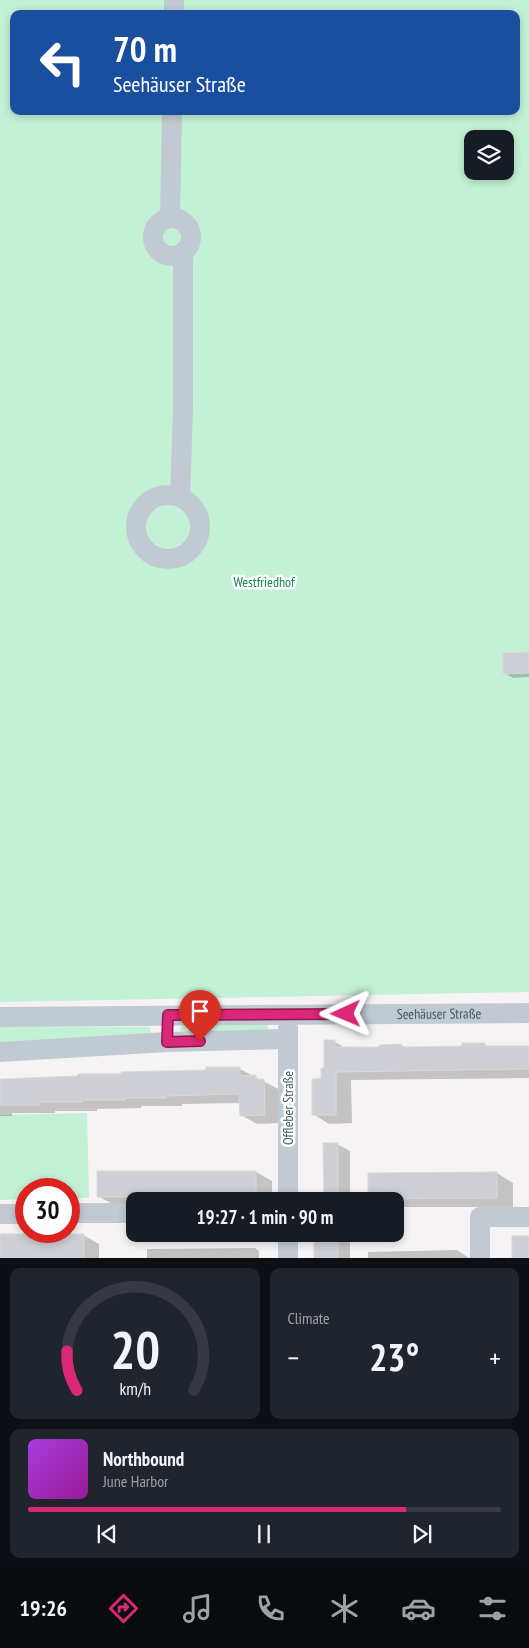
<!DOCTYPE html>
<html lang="en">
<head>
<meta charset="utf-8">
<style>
  body { margin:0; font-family:"PT Sans Narrow",sans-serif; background:#20242c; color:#f1f3f6; height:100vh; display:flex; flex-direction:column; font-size:19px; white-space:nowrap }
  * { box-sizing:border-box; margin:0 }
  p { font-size:16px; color:#9ea1a6 }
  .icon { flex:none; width:28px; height:28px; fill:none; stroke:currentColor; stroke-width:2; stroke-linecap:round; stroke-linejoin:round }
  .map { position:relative; height:1258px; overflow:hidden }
  .panel { display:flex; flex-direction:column; gap:10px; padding:10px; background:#0d0f14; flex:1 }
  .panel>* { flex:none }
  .banner { position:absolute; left:10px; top:10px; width:510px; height:105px; border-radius:10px; box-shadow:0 2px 8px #0003; background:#1a4fa0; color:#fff; overflow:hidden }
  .fabs { position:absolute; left:464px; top:130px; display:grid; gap:10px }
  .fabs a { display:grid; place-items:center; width:50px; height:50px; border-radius:10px; background:#171b24; box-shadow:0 2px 8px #0003; font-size:25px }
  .speed { position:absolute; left:15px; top:1178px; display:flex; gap:10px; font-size:25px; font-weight:700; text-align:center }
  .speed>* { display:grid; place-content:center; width:65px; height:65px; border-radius:50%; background:#171b24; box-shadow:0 2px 8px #0003; line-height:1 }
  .speed .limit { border:8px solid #d22; background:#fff; color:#111 }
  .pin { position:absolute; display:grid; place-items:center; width:42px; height:42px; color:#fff; margin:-51px -21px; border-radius:50% 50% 50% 0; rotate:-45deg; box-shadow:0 0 5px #0007 }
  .pin .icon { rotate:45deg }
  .me { position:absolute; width:55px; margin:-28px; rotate:269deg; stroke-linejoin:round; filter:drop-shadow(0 0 4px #0008) }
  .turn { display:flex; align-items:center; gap:18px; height:105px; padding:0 20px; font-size:22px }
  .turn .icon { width:65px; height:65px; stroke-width:2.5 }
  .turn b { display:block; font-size:35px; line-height:42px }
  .big { font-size:38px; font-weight:700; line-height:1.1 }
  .panel .card { flex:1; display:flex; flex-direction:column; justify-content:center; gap:8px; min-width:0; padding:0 18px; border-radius:10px; background:#20242c }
  .panel .dial { align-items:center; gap:0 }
  .dial svg { height:130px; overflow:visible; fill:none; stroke:#363941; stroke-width:7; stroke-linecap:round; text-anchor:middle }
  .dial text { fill:#f1f3f6; stroke:none }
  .song { display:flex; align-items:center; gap:15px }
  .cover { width:60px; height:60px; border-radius:8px; background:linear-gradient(135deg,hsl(280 70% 55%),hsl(300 70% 35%)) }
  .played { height:5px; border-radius:2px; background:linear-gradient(90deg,#db2777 80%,#363941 80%) }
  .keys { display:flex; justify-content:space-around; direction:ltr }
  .heat { display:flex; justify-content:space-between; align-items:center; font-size:28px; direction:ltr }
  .panel .tiles { flex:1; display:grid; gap:10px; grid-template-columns:1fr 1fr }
  .card:last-child { grid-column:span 2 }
  .trip { position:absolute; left:126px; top:1192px; width:278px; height:50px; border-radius:10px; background:#171b24; box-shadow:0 2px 8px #0003; font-weight:700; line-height:50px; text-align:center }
  .tab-bar { display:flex; height:80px; justify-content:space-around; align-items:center; background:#090b0e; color:#9ea1a6 }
  .tab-bar .icon { width:35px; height:35px }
  .tab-bar .on { color:#db2777 }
  .tab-bar b { font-size:22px; color:#f1f3f6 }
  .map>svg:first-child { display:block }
  .green { fill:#c3f1d5; fill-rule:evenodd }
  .shadow { fill:#0003 }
  .building { fill:#cdcfd5; stroke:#d7d9de }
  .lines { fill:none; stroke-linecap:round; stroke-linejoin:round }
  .minor { stroke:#c1cad2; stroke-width:20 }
  .route-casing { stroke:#8e194d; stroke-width:12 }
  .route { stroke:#db2777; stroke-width:9 }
  .labels { text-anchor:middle; stroke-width:5; stroke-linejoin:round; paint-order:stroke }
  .park-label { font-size:14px; fill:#17864f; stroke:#fff }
  .street-label { font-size:14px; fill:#4a5661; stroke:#fff }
</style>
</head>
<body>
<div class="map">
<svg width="529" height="1258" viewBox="0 0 529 1258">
  <rect width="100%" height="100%" fill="#f5f3f3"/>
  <path class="green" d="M0 0H529V992L0 1002ZM14 14H516V111H14ZM472 139H505V171H472Z
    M185 1024H267L269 1029 268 1032 184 1034 180 1031V1028Z
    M0 1026 150 1027 151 1034 0 1046Z
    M87 1113 89 1198H69V1189H26V1199L0 1200V1115Z"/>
  <path class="shadow" d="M529 653V677L513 678 505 673Z
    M335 1042 347 1049H380V1046L401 1045 407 1048H463L484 1044 490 1048 529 1047V1078L351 1080 352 1123 329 1124 313 1114 325 1069Z
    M240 1069 280 1090V1123L257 1124 241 1115V1103L182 1104V1106H141V1108L97 1109V1111H55V1113H12V1116H0V1080Z
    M325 1144H337L350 1151V1201H325Z
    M256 1172 272 1181V1201H135V1205H114L98 1196Z
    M497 1173 513 1183V1207H395V1201H375L370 1198Z
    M315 1234H350V1258H315Z
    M0 1235H83L99 1244V1258H0Z
    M255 1248 259 1251V1258H147V1249Z
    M457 1250 469 1258H368V1252Z"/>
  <path class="building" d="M529 652V673L503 674V653Z
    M324 1040H335V1047H379V1045L401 1044V1047L462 1046V1043H485V1046H529V1069L336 1072V1115H312V1079L321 1078V1068H324Z
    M206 1067H240V1076L256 1075V1079H264L265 1115 240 1116 239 1094 166 1096V1098H125V1100H82V1102H39V1105H0V1079L78 1076V1074H121V1072L206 1070Z
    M323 1143H338V1197L324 1198Z
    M97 1171H256V1196L97 1197Z
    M497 1172V1198L368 1199V1173Z
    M0 1234H84V1258H0Z
    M314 1234H338V1258H314Z
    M512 1236H529V1258H512Z"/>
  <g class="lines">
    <g class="minor">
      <path d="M174 14V0"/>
      <circle cx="172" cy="237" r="19"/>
      <path d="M170 218 172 111"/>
      <circle cx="168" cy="527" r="32"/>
      <path d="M180 497 183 411V253"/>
      <path id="s1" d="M0 1017 529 1013"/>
      <path d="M288 1027V1201"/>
      <path d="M0 1052 167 1042 288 1039"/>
      <path d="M69 1213H135"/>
      <path d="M0 1214H26"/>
      <path d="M288 1258V1234"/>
      <path d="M480 1258V1217H529"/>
    </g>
  </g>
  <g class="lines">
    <g class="route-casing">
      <path id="route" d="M200 1041 167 1042 168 1015 346 1014"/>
    </g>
    <use href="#route" class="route"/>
  </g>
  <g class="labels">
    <g class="park-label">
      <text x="264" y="587">Westfriedhof</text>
    </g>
    <g class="street-label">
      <text dy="5" stroke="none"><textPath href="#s1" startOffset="439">Seehäuser Straße</textPath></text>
      <text transform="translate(288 1108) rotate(-90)" y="5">Offleber Straße</text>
    </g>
  </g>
</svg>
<div class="fabs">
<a><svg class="icon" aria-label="layers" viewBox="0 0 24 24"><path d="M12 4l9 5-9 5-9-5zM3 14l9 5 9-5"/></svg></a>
</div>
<div class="speed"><div class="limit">30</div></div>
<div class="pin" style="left:200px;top:1041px;background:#d93025"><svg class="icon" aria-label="arrive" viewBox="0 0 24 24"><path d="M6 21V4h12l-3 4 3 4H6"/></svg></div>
<svg class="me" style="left:346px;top:1014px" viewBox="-20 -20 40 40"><path d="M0-17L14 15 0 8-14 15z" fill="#db2777" stroke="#fff" stroke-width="4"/></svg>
<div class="trip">19:27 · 1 min · 90 m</div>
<div class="banner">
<div class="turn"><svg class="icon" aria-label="left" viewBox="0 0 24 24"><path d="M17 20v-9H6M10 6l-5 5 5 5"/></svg><div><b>70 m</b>Seehäuser Straße</div></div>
</div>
</div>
<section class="panel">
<div class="tiles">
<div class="card dial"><svg viewBox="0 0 100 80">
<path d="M14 69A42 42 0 1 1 86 69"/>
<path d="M14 69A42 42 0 0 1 8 45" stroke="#db2777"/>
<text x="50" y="56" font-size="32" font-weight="700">20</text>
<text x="50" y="72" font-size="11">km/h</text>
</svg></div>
<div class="card"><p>Climate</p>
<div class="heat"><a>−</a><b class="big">23°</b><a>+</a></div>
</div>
<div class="card">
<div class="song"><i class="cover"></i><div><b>Northbound</b><p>June Harbor</p></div></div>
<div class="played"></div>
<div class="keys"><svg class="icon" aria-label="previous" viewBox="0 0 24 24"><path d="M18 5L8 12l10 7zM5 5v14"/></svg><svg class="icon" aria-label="pause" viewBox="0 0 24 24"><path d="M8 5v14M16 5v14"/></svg><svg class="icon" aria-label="next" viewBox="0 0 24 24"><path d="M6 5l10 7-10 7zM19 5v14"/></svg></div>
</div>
</div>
</section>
<nav class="tab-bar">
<b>19:26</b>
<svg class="icon on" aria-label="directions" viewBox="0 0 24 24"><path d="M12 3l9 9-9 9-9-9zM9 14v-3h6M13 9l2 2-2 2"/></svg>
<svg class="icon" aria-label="music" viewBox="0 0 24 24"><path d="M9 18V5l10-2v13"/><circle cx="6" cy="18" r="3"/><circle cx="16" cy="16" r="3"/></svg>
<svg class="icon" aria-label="phone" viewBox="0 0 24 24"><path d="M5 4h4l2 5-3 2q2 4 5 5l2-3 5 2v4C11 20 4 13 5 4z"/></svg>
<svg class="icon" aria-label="climate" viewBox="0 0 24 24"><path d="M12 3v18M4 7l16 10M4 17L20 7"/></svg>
<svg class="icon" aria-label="car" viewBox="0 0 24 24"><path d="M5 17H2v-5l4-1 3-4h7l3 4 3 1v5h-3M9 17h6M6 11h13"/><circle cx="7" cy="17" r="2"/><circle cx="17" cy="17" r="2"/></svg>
<svg class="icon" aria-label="filters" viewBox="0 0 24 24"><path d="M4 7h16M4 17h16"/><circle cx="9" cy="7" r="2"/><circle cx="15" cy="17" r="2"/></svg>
</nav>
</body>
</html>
